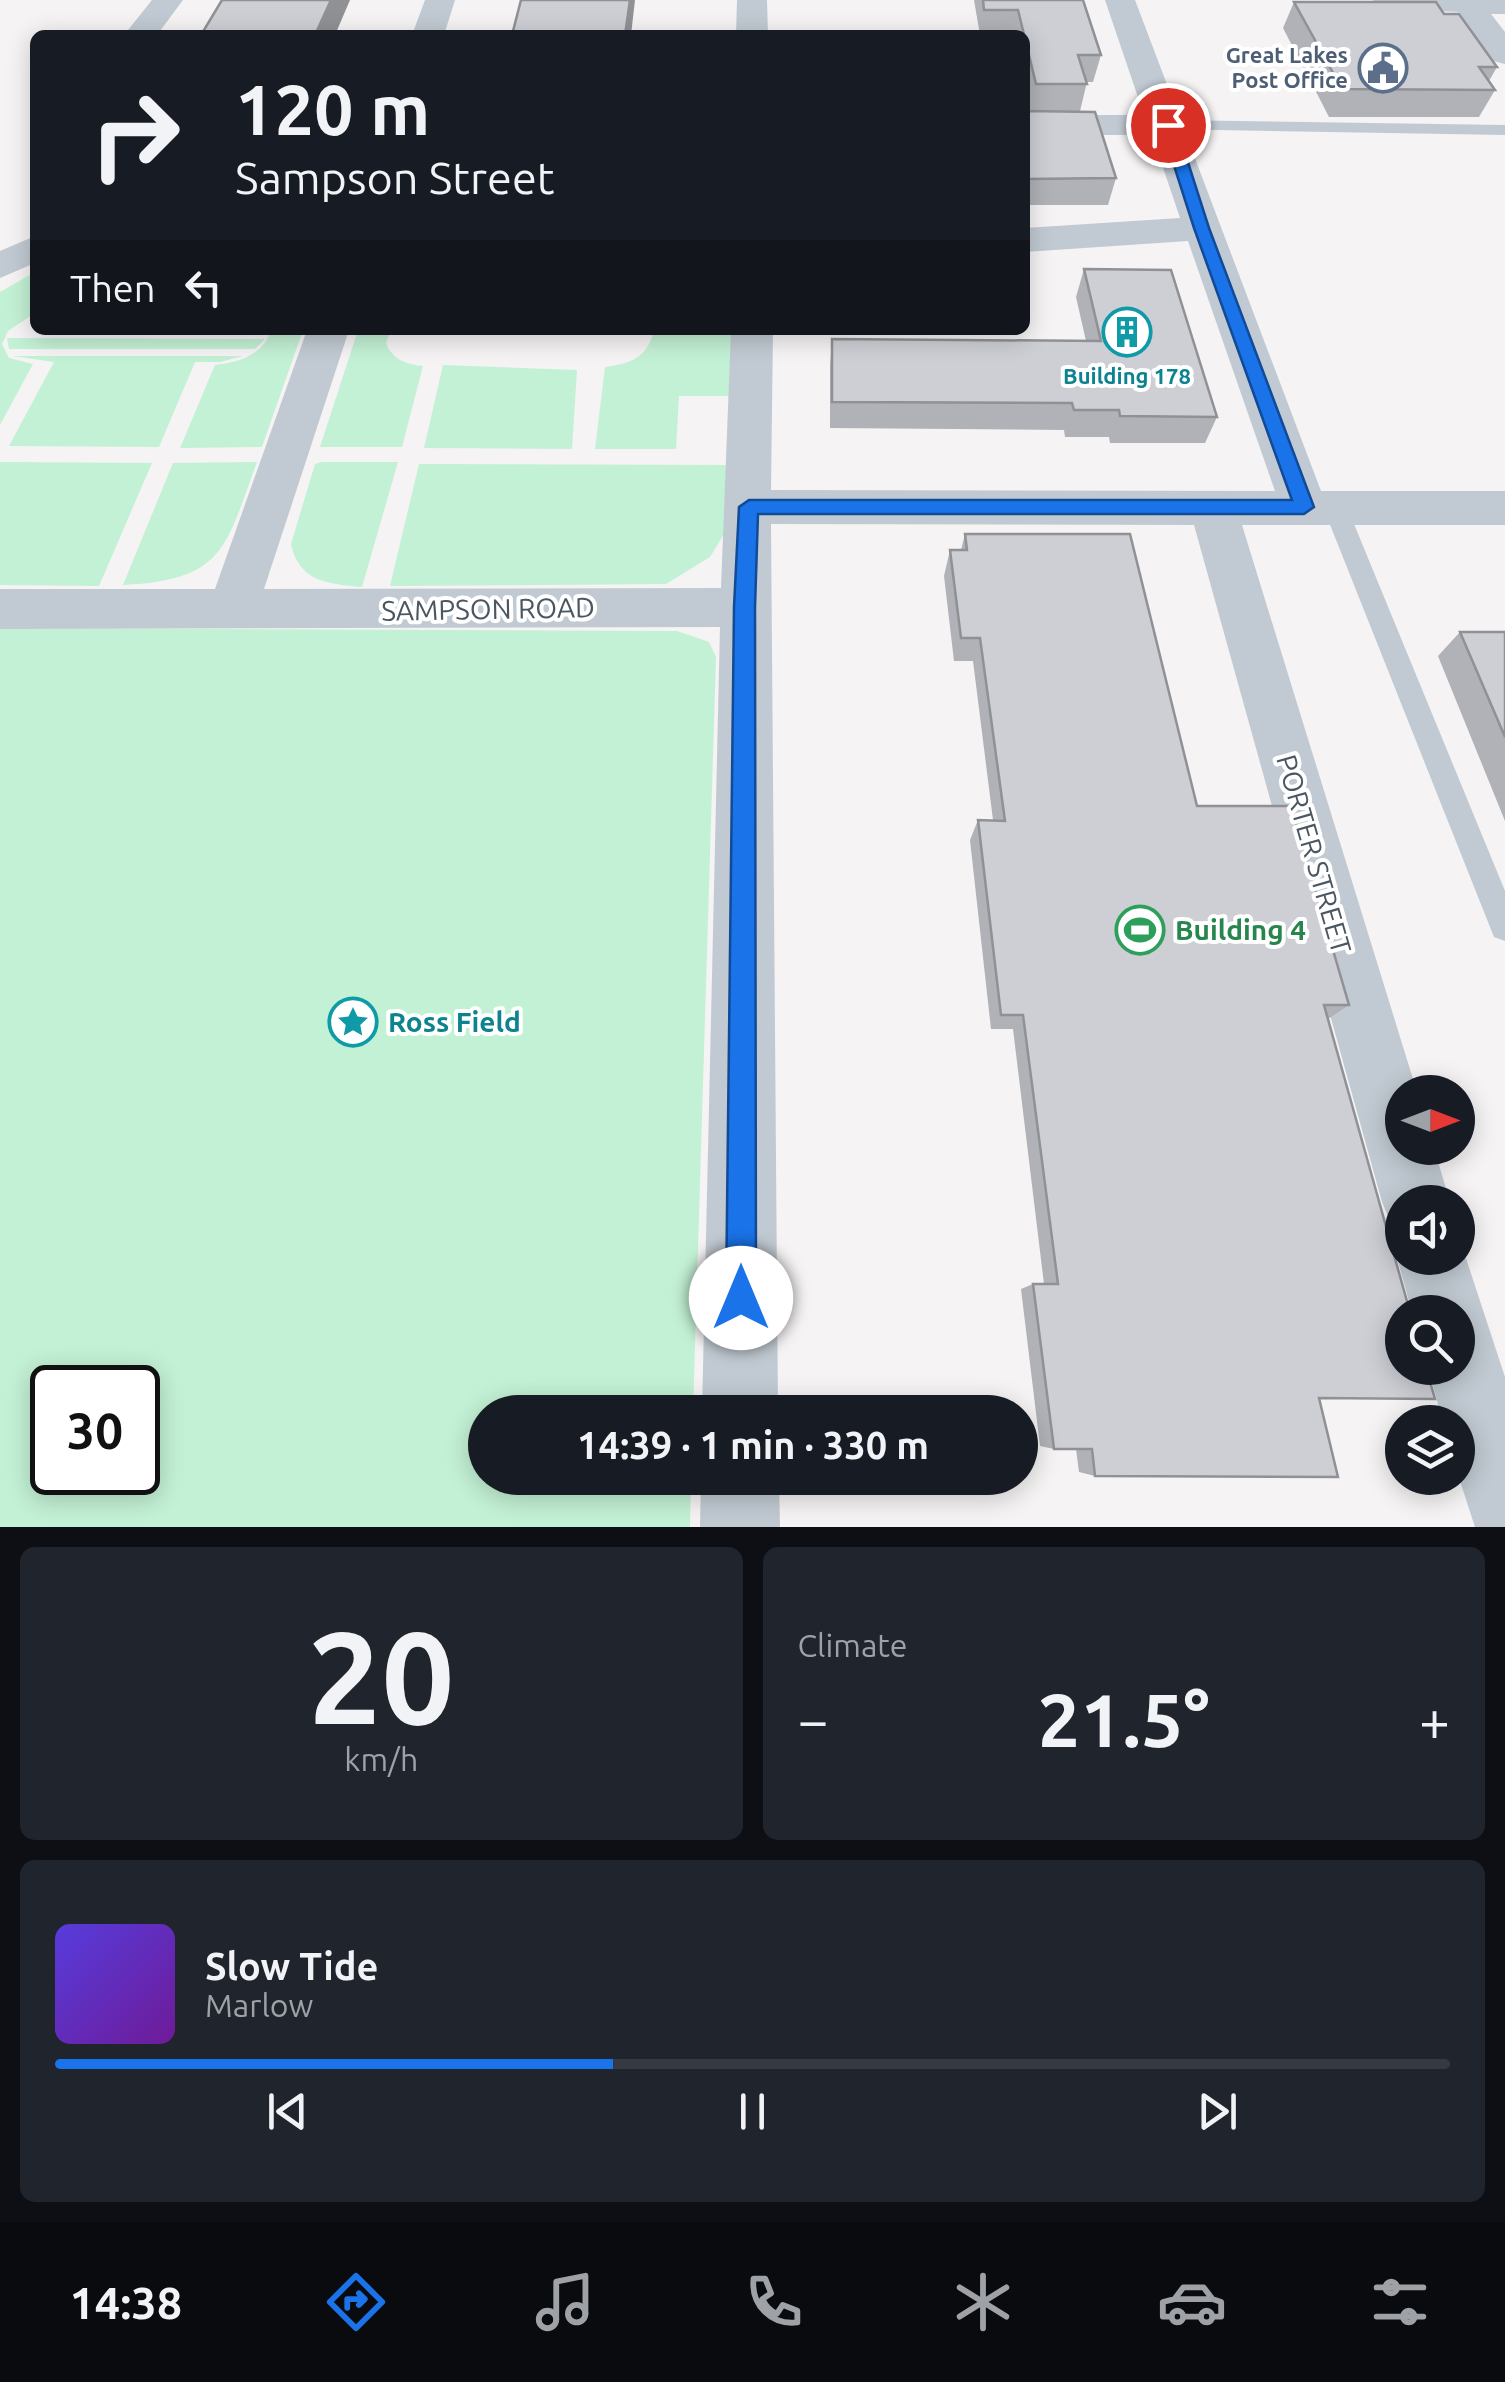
<!DOCTYPE html>
<html lang="en">
<head>
<meta charset="utf-8">
<style>
  body { margin:0; font-family:Ubuntu,sans-serif; background:#20242c; color:#f1f3f6; height:100vh; display:flex; flex-direction:column; font-size:38px; white-space:nowrap }
  * { box-sizing:border-box; margin:0 }
  p { font-size:32px; color:#9ea1a6 }
  .icon { flex:none; width:55px; height:55px; fill:none; stroke:currentColor; stroke-width:2; stroke-linecap:round; stroke-linejoin:round }
  .map { position:relative; height:1527px; overflow:hidden }
  .side { display:flex; flex-direction:column; gap:20px; padding:20px; background:#0d0f14; flex:1 }
  .side>* { flex:none }
  .banner { position:absolute; left:30px; top:30px; width:1000px; height:305px; border-radius:15px; box-shadow:0 5px 25px #0003; background:#171b24; color:#f1f3f6; overflow:hidden }
  .needle { width:65px; rotate:90deg }
  .controls { position:absolute; left:1385px; top:1075px; display:grid; gap:20px }
  .controls a { display:grid; place-items:center; width:90px; height:90px; border-radius:50%; background:#171b24; box-shadow:0 5px 25px #0003; font-size:50px }
  .speed { position:absolute; left:30px; top:1365px; display:flex; gap:20px; font-size:50px; font-weight:700; text-align:center }
  .speed>* { display:grid; place-content:center; width:130px; height:130px; border-radius:50%; background:#171b24; box-shadow:0 5px 25px #0003; line-height:1 }
  .speed .limit { border:5px solid #111; border-radius:15px; background:#fff; color:#111 }
  .pin { position:absolute; display:grid; place-items:center; width:85px; height:85px; color:#fff; margin:-42px; border:5px solid #fff; border-radius:50%; box-shadow:0 2px 10px #0007 }
  .me { position:absolute; width:110px; margin:-55px; rotate:0deg; stroke-linejoin:round; filter:drop-shadow(0 0 8px #0008) }
  .turn { display:flex; align-items:center; gap:35px; height:210px; padding:0 40px; font-size:45px }
  .turn .icon { width:130px; height:130px; stroke-width:2.5 }
  .turn b { display:block; font-size:70px; line-height:85px }
  .then { display:flex; align-items:center; height:95px; padding:0 40px; background:#0003; gap:20px; font-size:38px }
  .big { font-size:75px; font-weight:700; line-height:1.1 }
  .side .card { flex:1; display:flex; flex-direction:column; justify-content:center; gap:15px; min-width:0; padding:0 35px; border-radius:15px; background:#20242c }
  .side .dial { align-items:center; gap:0 }
  .dial b { font-size:130px; line-height:1 }
  .song { display:flex; align-items:center; gap:30px }
  .cover { width:120px; height:120px; border-radius:15px; background:linear-gradient(135deg,hsl(250 70% 55%),hsl(280 70% 35%)) }
  .played { height:10px; border-radius:5px; background:linear-gradient(90deg,#1a73e8 40%,#363941 40%) }
  .keys { display:flex; justify-content:space-around; direction:ltr }
  .heat { display:flex; justify-content:space-between; align-items:center; font-size:55px; direction:ltr }
  .side .tiles { flex:1; display:grid; gap:20px; grid-template-columns:1fr 1fr }
  .card:last-child { grid-column:span 2 }
  .trip { position:absolute; left:468px; top:1395px; width:570px; height:100px; border-radius:50px; background:#171b24; box-shadow:0 5px 25px #0003; font-weight:700; line-height:100px; text-align:center }
  .tab-bar { display:flex; height:160px; justify-content:space-around; align-items:center; background:#090b0e; color:#9ea1a6 }
  .tab-bar .icon { width:70px; height:70px }
  .tab-bar .on { color:#1a73e8 }
  .tab-bar b { font-size:45px; color:#f1f3f6 }
  .map>svg:first-child { display:block }
  .green { fill:#c3f1d5; fill-rule:evenodd }
  .lines { fill:none; stroke-linecap:round; stroke-linejoin:round }
  .lane { fill:#c1cad2; fill-rule:evenodd }
  .street { fill:#c1cad2; fill-rule:evenodd }
  .wall { fill:#b0b2b7 }
  .shaded-wall { fill:#909195 }
  .building { fill:#cdcfd5; stroke:#909195; stroke-width:2.5 }
  .route { fill:#1a73e8; stroke:#114b97; stroke-width:2.5 }
  .labels { text-anchor:middle; stroke-width:8; stroke-linejoin:round; paint-order:stroke }
  .far-service-label { font-size:22px; font-weight:bold; fill:#4e5e75; stroke:#fff; text-anchor:end }
  .far-culture-label { font-size:22px; font-weight:bold; fill:#0d838f; stroke:#fff }
  .street-label { font-size:28px; fill:#4a5661; stroke:#fff }
  .leisure-label { font-size:28px; font-weight:bold; fill:#27864d; stroke:#fff; text-anchor:start }
  .culture-label { font-size:28px; font-weight:bold; fill:#0d838f; stroke:#fff; text-anchor:start }
</style>
</head>
<body>
<div class="map">
<svg width="1505" height="1527" viewBox="0 0 1505 1527">
  <rect width="100%" height="100%" fill="#f5f3f3"/>
  <path class="green" d="M35 272V313L8 331 2 344 9 358 33 364 0 425V292Z
    M271 330H303L262 447 180 448 215 365C239 363 263 355 271 330Z
    M358 330H391L386 343C393 360 405 364 423 366L402 447H320Z
    M650 330H732L729 396H679L676 449H595L605 367C627 364 644 360 652 337Z
    M7 338 265 339 255 349H9Z
    M13 356H243L220 362H195L159 447 9 446 54 362Z
    M443 365 577 370 572 449 424 448Z
    M0 462 152 463 99 586 0 585Z
    M257 462C225 548 225 580 123 585L173 463Z
    M322 462H398L362 587C328 584 299 582 291 544L315 464Z
    M419 464 727 465 723 536 710 557 666 584 390 586Z
    M0 628 677 631 709 642 716 657 693 1412H485V1478H691L690 1527H0ZM52 1388H138V1472H52Z"/>
  <g class="lines">
    <path class="lane" d="M1168 120 1505 125V135L1162 129V121Z
      M1335 498 1347 507 1505 891V941L1494 937 1490 927 1323 507Z"/>
    <path class="street" d="M152 0H183L157 35H124Z
      M425 0H455L444 35H412Z
      M737 0H767L768 35H736Z
      M1105 0H1135L1321 491H1505V525H1242L1417 1092H1402V1148H1434L1450 1202H1402V1231L1392 1226 1382 1202 1194 525 771 524 778 1412H702L720 627 0 629V589H215L307 330H349L264 589 721 588 731 330H773L771 490 1275 491 1188 241 1025 252V228L1180 218 1152 135H1025V115H1144Z
      M1373 0H1505V14H1491L1505 32V64L1493 61 1459 12 1388 9 1377 7Z
      M35 236V263L0 278V251Z
      M1458 1234 1505 1377V1527H1475L1458 1475V1422H1443L1428 1368H1458V1312H1412L1397 1258 1402 1244V1258H1458Z
      M701 1478H779L780 1527H700Z"/>
  </g>
  <path class="wall" d="M974 0H1083L1101 55 1093 82H1087L1080 111H1030L1025 90V35H980Z
    M1294 2 1444 14 1497 67 1489 81 1495 90 1479 117H1329L1283 28Z
    M1025 111 1116 178 1108 205H1025Z
    M1084 269 1217 417 1205 443H1110L1109 437H1065L1064 430 830 428V367L832 339 1086 341 1076 297Z
    M965 534 1197 806 1349 1005 1328 1019 1319 1398 1095 1476 1079 1472 1076 1449H1054L1040 1446 1021 1289 1033 1284H1044L1013 1029H991L970 840 978 820H993L973 661H954L944 576 950 550H961Z
    M1460 632H1505V821L1438 656Z"/>
  <path class="shaded-wall" d="M331 0H350L335 35H315Z
    M630 0H635L631 35H625Z"/>
  <path class="building" d="M222 0H331L315 35H201Z
    M521 0H630L625 35H512Z
    M983 0H1083L1101 55H1078L1087 84H1036L1018 10H984Z
    M1294 2H1436L1444 14H1459L1497 67H1479L1495 90 1342 89Z
    M1025 111 1095 112 1116 178 1025 179Z
    M1084 269 1171 270 1217 417 1120 416 1119 410H1074L1072 403 832 402V339L1101 341Z
    M965 534H1130L1197 806H1291L1349 1005H1324L1410 1312H1402V1368H1426L1435 1399 1319 1398 1338 1477 1095 1476 1092 1449H1054L1033 1284H1058L1023 1015H1001L978 820 1005 821 980 638H961L950 550H967Z
    M1460 632H1505V737Z"/>
  <path class="route" d="M1168 121 1176 125 1209 228 1314 507 1304 514H758L755 607 756 1298 752 1308 741 1312 730 1308 726 1298 734 607 739 507 749 500H1292L1194 228 1161 125Z"/>
  <defs>
    <g id="civic-ring" transform="scale(2.5)"><circle r="9.5" fill="#fff" stroke="#5c6f8a" stroke-width="1.5"/><path d="M-.6-6.5H3V-4.5H.6V-3L4-1V1h2V6H-6V1h2V-1L-.6-3ZM-1.2 2.5V6h2.4V2.5Z" fill="#5c6f8a"/></g>
    <g id="building-ring" transform="scale(2.5)"><circle r="9.5" fill="#fff" stroke="#0f9aa8" stroke-width="1.5"/><path d="M-4-6H4V6H1V3H-1V6H-4ZM-2.5-4.3h1.7v1.8h-1.7ZM.8-4.3h1.7v1.8H.8ZM-2.5-1h1.7V.8h-1.7ZM.8-1h1.7V.8H.8Z" fill="#0f9aa8"/></g>
    <g id="stadium-ring" transform="scale(2.5)"><circle r="9.5" fill="#fff" stroke="#2e9e5b" stroke-width="1.5"/><path d="M0-5a6.5 5 0 1 0 0 10a6.5 5 0 1 0 0-10ZM-3.5-1.8h7v3.6h-7Z" fill="#2e9e5b"/></g>
    <g id="sight-ring" transform="scale(2.5)"><circle r="9.5" fill="#fff" stroke="#0f9aa8" stroke-width="1.5"/><path d="M0-6L1.8-2.2L6-1.7L2.9 1.2L3.7 5.4L0 3.3L-3.7 5.4L-2.9 1.2L-6-1.7L-1.8-2.2Z" fill="#0f9aa8"/></g>
  </defs>
  <g fill-rule="evenodd">
    <use href="#civic-ring" x="1383" y="68"/>
    <use href="#building-ring" x="1127" y="332"/>
    <use href="#stadium-ring" x="1140" y="930"/>
    <use href="#sight-ring" x="353" y="1022"/>
  </g>
  <g class="labels">
    <g class="far-service-label">
      <text x="1348" y="63">Great Lakes<tspan x="1348" dy="25">Post Office</tspan></text>
    </g>
    <g class="far-culture-label">
      <text x="1127" y="384">Building 178</text>
    </g>
    <g class="street-label">
      <text transform="translate(488 609) rotate(-1)" y="10">SAMPSON ROAD</text>
      <text transform="translate(1314 854) rotate(74)" y="10">PORTER STREET</text>
    </g>
    <g class="leisure-label">
      <text x="1175" y="940">Building 4</text>
    </g>
    <g class="culture-label">
      <text x="388" y="1032">Ross Field</text>
    </g>
  </g>
</svg>
<div class="controls">
<a><svg class="needle" viewBox="-14 -14 28 28"><path d="M0-13l5 13h-10z" fill="#e53935"/><path d="M0 13l5-13h-10z" fill="#9ea1a6"/></svg></a>
<a><svg class="icon" aria-label="sound" viewBox="0 0 24 24"><path d="M4 9h4l5-4v14l-5-4H4zM17 9q2 3 0 6"/></svg></a>
<a><svg class="icon" aria-label="search" viewBox="0 0 24 24"><circle cx="10" cy="10" r="6"/><path d="M15 15l6 6"/></svg></a>
<a><svg class="icon" aria-label="layers" viewBox="0 0 24 24"><path d="M12 4l9 5-9 5-9-5zM3 14l9 5 9-5"/></svg></a>
</div>
<div class="speed"><div class="limit">30</div></div>
<div class="pin" style="left:1168px;top:125px;background:#d93025"><svg class="icon" aria-label="arrive" viewBox="0 0 24 24"><path d="M6 21V4h12l-3 4 3 4H6"/></svg></div>
<svg class="me" style="left:741px;top:1298px" viewBox="-20 -20 40 40"><circle r="19" fill="#fff"/><path d="M0-13L10 11 0 6-10 11z" fill="#1a73e8"/></svg>
<div class="trip">14:39 · 1 min · 330 m</div>
<div class="banner">
<div class="turn"><svg class="icon" aria-label="right" viewBox="0 0 24 24"><path d="M7 20v-9h11M14 6l5 5-5 5"/></svg><div><b>120 m</b>Sampson Street</div></div>
<div class="then">Then<svg class="icon" aria-label="left" viewBox="0 0 24 24"><path d="M17 20v-9H6M10 6l-5 5 5 5"/></svg></div>
</div>
</div>
<section class="side">
<div class="tiles">
<div class="card dial"><b>20</b><p>km/h</p></div>
<div class="card"><p>Climate</p>
<div class="heat"><a>−</a><b class="big">21.5°</b><a>+</a></div>
</div>
<div class="card">
<div class="song"><i class="cover"></i><div><b>Slow Tide</b><p>Marlow</p></div></div>
<div class="played"></div>
<div class="keys"><svg class="icon" aria-label="previous" viewBox="0 0 24 24"><path d="M18 5L8 12l10 7zM5 5v14"/></svg><svg class="icon" aria-label="pause" viewBox="0 0 24 24"><path d="M8 5v14M16 5v14"/></svg><svg class="icon" aria-label="next" viewBox="0 0 24 24"><path d="M6 5l10 7-10 7zM19 5v14"/></svg></div>
</div>
</div>
</section>
<nav class="tab-bar">
<b>14:38</b>
<svg class="icon on" aria-label="directions" viewBox="0 0 24 24"><path d="M12 3l9 9-9 9-9-9zM9 14v-3h6M13 9l2 2-2 2"/></svg>
<svg class="icon" aria-label="music" viewBox="0 0 24 24"><path d="M9 18V5l10-2v13"/><circle cx="6" cy="18" r="3"/><circle cx="16" cy="16" r="3"/></svg>
<svg class="icon" aria-label="phone" viewBox="0 0 24 24"><path d="M5 4h4l2 5-3 2q2 4 5 5l2-3 5 2v4C11 20 4 13 5 4z"/></svg>
<svg class="icon" aria-label="climate" viewBox="0 0 24 24"><path d="M12 3v18M4 7l16 10M4 17L20 7"/></svg>
<svg class="icon" aria-label="car" viewBox="0 0 24 24"><path d="M5 17H2v-5l4-1 3-4h7l3 4 3 1v5h-3M9 17h6M6 11h13"/><circle cx="7" cy="17" r="2"/><circle cx="17" cy="17" r="2"/></svg>
<svg class="icon" aria-label="filters" viewBox="0 0 24 24"><path d="M4 7h16M4 17h16"/><circle cx="9" cy="7" r="2"/><circle cx="15" cy="17" r="2"/></svg>
</nav>
</body>
</html>
